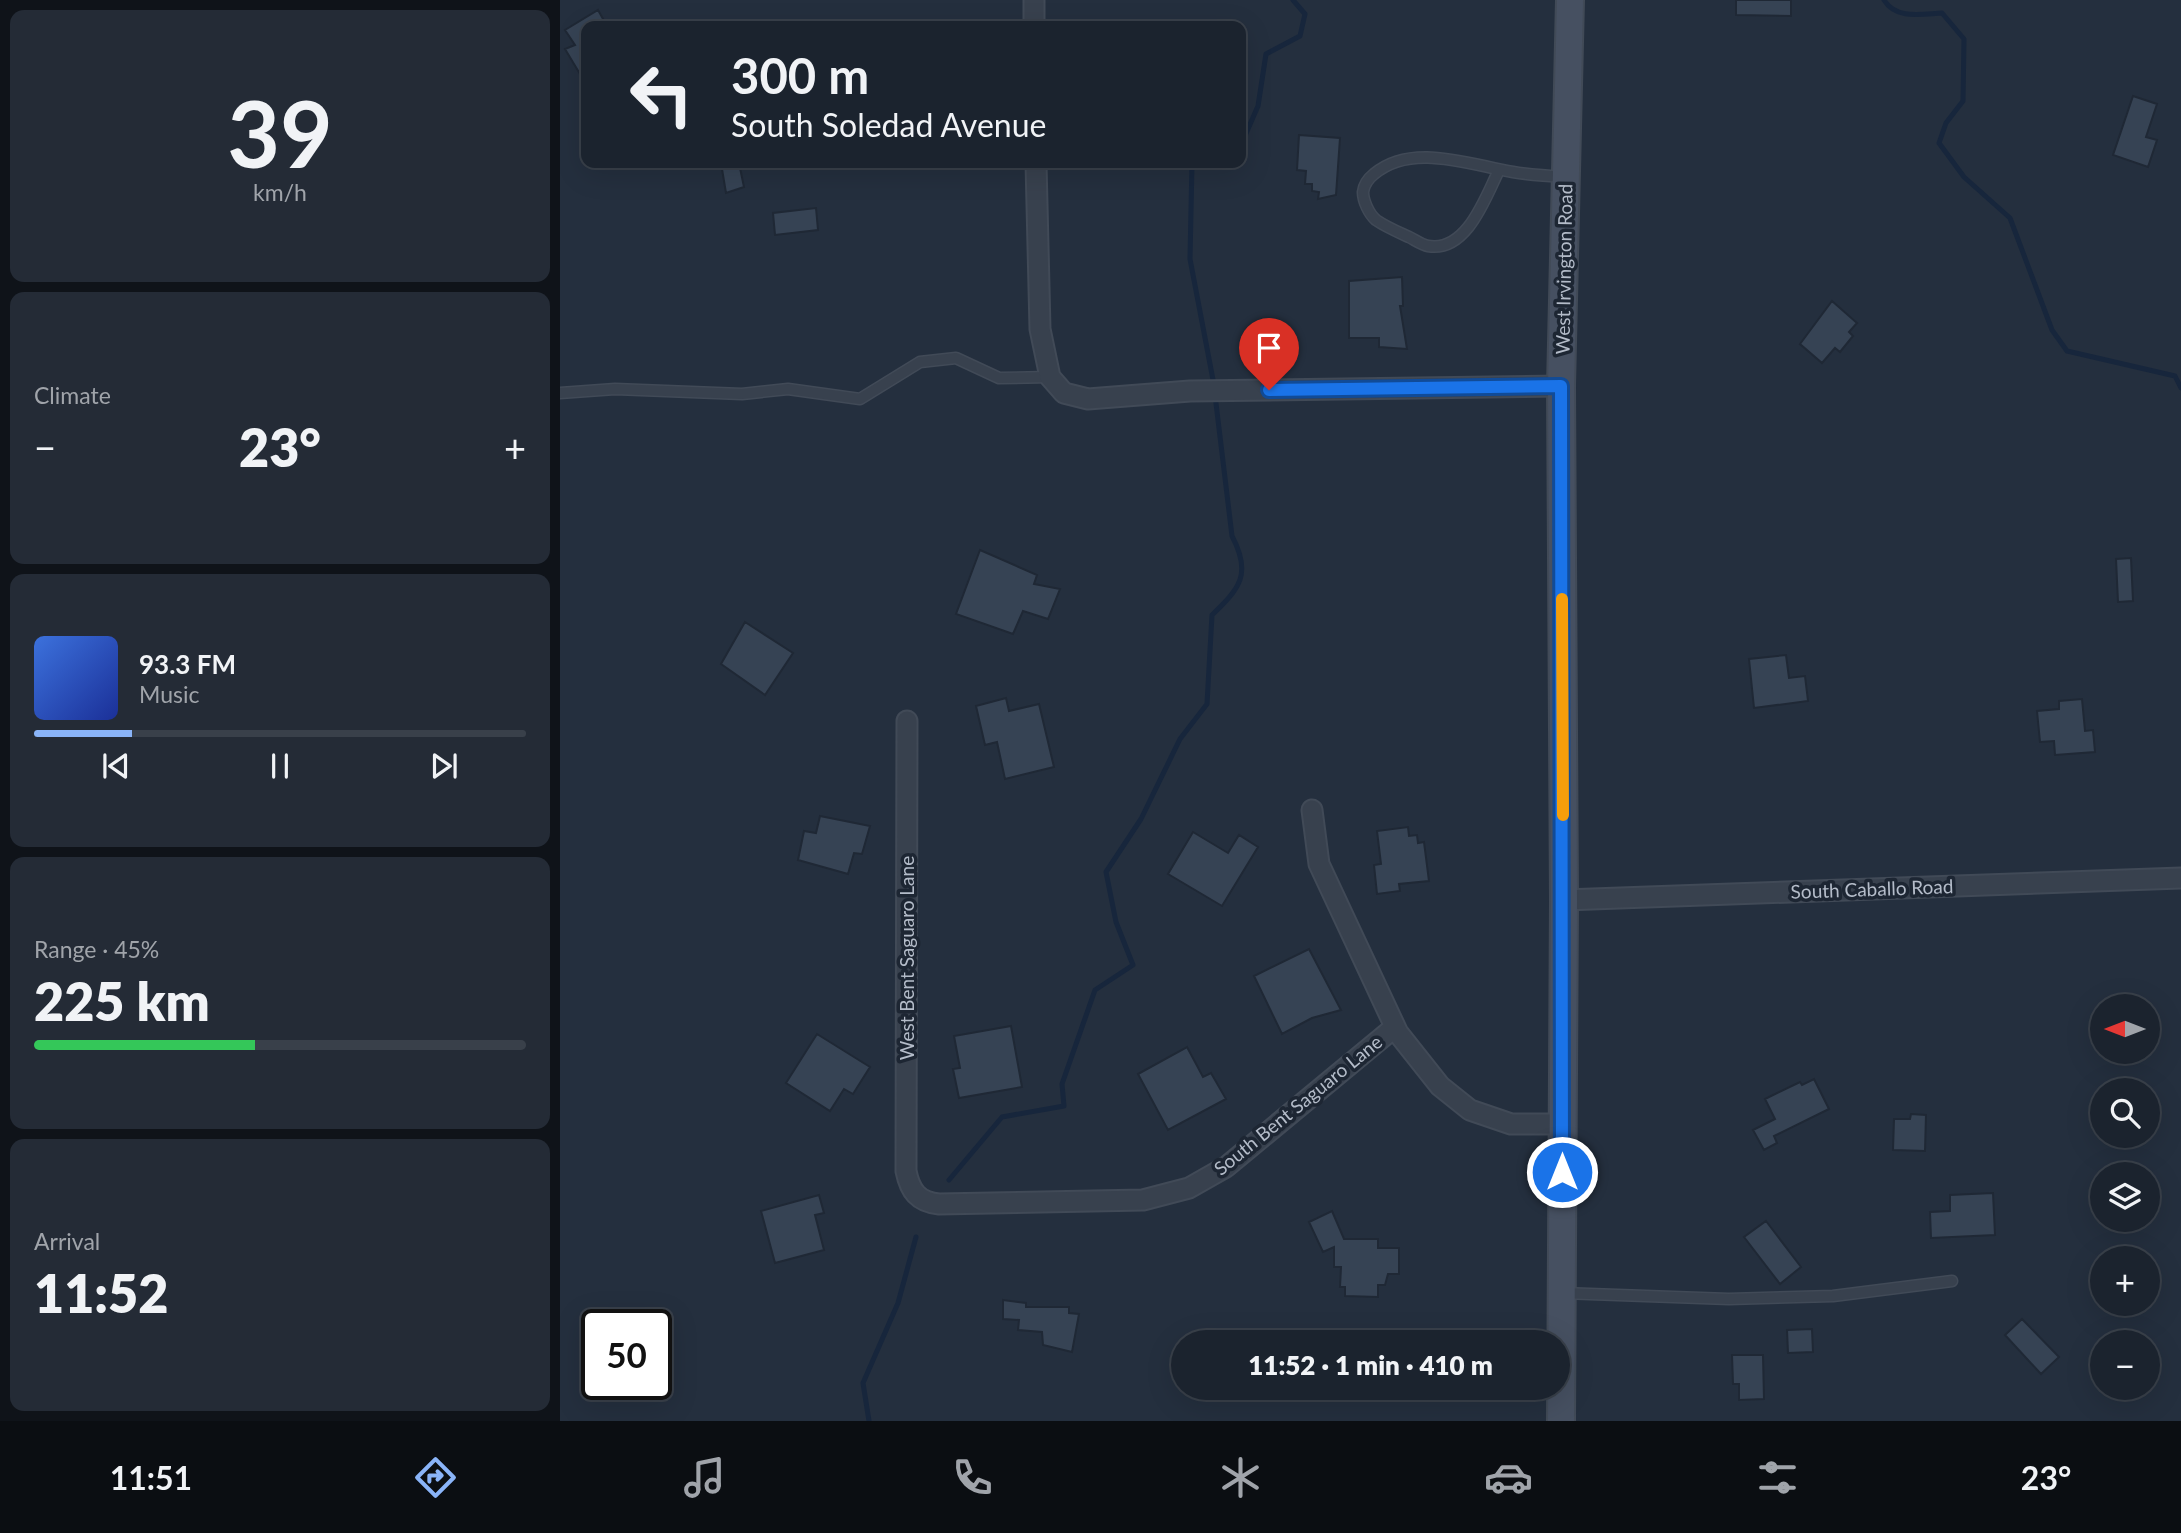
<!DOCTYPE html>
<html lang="en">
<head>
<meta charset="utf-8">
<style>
  body { margin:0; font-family:Lato,sans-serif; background:#242b36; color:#f1f3f6; height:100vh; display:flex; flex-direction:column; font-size:26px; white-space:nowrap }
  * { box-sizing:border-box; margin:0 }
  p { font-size:23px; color:#a0a4aa }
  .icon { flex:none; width:38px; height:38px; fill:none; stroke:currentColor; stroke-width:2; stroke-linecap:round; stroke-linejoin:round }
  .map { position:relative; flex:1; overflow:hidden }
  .sheet { display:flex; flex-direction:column; gap:10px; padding:10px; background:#0f1319; width:560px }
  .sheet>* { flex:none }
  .banner { position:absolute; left:21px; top:21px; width:665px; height:147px; border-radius:14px; box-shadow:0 7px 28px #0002,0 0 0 2px #39404a; background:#1b232e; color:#f1f3f6; overflow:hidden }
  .needle { width:46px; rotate:270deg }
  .fabs { position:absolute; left:1530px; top:994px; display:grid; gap:14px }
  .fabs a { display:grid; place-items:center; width:70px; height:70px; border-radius:50%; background:#1b232e; box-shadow:0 7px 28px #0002,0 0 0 2px #39404a; font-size:35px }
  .speed { position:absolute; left:21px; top:1309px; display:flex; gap:14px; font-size:35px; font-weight:700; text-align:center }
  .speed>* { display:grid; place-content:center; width:91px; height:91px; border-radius:50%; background:#1b232e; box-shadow:0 7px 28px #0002,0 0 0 2px #39404a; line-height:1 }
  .speed .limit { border:4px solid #111; border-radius:10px; background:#fff; color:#111 }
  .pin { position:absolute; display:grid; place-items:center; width:60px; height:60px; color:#fff; margin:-72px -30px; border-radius:50% 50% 50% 0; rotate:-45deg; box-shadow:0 0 7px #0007 }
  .pin .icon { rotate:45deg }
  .me { position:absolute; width:77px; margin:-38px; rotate:0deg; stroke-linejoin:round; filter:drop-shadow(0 0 5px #0008) }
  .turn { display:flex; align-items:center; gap:24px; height:147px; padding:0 35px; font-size:32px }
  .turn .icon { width:91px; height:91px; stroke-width:2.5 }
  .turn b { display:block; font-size:49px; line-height:60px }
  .big { font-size:52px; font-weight:800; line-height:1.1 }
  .sheet .card { flex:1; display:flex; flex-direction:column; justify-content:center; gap:10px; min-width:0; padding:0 24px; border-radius:14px; background:#242b36 }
  .sheet .dial { align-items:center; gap:0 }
  .dial b { font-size:91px; line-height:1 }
  .song { display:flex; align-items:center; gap:21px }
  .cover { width:84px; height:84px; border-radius:10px; background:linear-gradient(135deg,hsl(220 70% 55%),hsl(230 70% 35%)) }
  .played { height:7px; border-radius:4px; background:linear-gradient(90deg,#8ab4f8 20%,#39404a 20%) }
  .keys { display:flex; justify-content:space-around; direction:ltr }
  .heat { display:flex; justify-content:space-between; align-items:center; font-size:38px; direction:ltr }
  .charge { height:10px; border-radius:5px; background:linear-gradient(90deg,#34c759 45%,#39404a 0) }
  .trip { position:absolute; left:611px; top:1330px; width:399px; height:70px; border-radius:35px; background:#1b232e; box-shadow:0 7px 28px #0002,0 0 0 2px #39404a; font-weight:800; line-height:70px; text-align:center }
  .tabs { display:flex; height:112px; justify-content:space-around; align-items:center; background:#0b0e12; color:#a0a4aa }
  .tabs .icon { width:49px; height:49px }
  .tabs .current { color:#8ab4f8 }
  .tabs b { font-size:32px; color:#f1f3f6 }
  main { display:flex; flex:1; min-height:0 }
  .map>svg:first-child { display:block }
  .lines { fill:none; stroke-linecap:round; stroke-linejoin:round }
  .stream { stroke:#17263c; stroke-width:5 }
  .building { fill:#364354; stroke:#1f2835; stroke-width:2 }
  .service-casing { stroke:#414a57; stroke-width:13 }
  .minor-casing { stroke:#414a57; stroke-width:23 }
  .secondary-casing { stroke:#414a57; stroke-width:30 }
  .service { stroke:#38414e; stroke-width:10 }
  .minor { stroke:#38414e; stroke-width:19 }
  .secondary { stroke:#465061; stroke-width:26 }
  .route-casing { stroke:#114b97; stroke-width:18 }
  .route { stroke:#1a73e8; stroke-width:12 }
  .slow { stroke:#f59e0b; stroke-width:12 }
  .labels { text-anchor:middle; stroke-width:7; stroke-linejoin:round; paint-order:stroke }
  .street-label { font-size:19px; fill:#b4bcc9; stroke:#1d2633 }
</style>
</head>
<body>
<main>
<section class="sheet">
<div class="card dial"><b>39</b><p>km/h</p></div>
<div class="card"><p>Climate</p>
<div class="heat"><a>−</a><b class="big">23°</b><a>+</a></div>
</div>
<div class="card">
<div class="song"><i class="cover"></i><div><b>93.3 FM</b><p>Music</p></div></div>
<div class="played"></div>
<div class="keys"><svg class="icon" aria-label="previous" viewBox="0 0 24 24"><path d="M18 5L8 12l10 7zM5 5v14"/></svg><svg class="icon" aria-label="pause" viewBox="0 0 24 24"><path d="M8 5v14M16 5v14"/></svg><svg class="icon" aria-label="next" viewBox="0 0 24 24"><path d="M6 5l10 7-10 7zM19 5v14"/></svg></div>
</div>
<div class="card"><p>Range · 45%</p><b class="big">225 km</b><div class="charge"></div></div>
<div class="card"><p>Arrival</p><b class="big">11:52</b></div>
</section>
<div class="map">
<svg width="1621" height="1421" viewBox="0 0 1621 1421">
  <rect width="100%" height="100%" fill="#242f3e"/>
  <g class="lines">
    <path class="stream" d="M1324 0C1336 20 1362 14 1382 13L1404 39 1403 101 1386 123 1379 143 1404 177 1450 218 1492 330 1507 351 1615 376 1621 388
      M681 145 698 106 706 54 740 36 745 14 733 0
      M632 163 630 259 654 385
      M389 1180 442 1117 504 1106 502 1084 535 990 573 965 556 922 546 872 581 819 620 739 647 704 652 615C680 588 692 574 672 536L655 395
      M309 1421 303 1383 338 1303 356 1237"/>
  </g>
  <path class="building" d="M1176 0H1231V16L1176 15Z
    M38 10 47 26H26V84L5 49 15 45 5 30Z
    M1573 96 1597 104 1586 137 1597 140 1588 167 1553 155Z
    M739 135 780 138 776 195 758 199 759 192 752 191V184H745L746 171 737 170Z
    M161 163H179L184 187 166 193Z
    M256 208 258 230 215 235 213 213Z
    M842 277 843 306H840L847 349 819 347V338H789V281Z
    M1272 301 1297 323 1289 332 1293 336 1280 352 1275 348 1262 363 1240 344Z
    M420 550 477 575 474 584 500 589 488 619 463 611 453 634 396 614Z
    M1571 558 1573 601 1558 602 1556 559Z
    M185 622 233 653 205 695 161 664Z
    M1226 655 1229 678 1245 676 1248 701 1194 708 1189 659Z
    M446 698 449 711 479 704 494 767 445 779 437 742 425 745 416 706Z
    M1522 699 1525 731 1533 730 1535 752 1495 755 1494 741 1480 742 1477 711 1499 709V701Z
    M260 816 310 826 302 854 294 853 288 874 238 860 244 831 256 833Z
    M848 827 849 836 857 835 858 843 864 842 869 881 839 884 840 891 817 894 814 865 821 864 817 831Z
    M633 832 668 853 679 835 698 847 662 906 608 874Z
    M749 949 781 1010 752 1018 722 1034 694 976Z
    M451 1026 462 1087 399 1098 393 1069 400 1068 394 1036Z
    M257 1034 310 1067 293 1094 284 1089 270 1111 226 1083Z
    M627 1047 643 1077 651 1073 666 1099 608 1130 578 1074Z
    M1254 1079 1269 1109 1214 1136 1217 1143 1204 1150 1193 1130 1215 1119 1205 1099 1240 1082 1242 1085Z
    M1351 1114 1366 1115 1365 1151 1333 1150 1334 1119H1350Z
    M1433 1193 1435 1235 1371 1238 1370 1212 1390 1211V1195Z
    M259 1195 264 1213 255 1215 264 1250 215 1263 201 1211Z
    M772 1211 784 1239H818V1248H839V1274H828L825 1285H818V1297L785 1296V1287H780L781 1267H774V1247L763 1252 749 1222Z
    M1206 1221 1241 1267 1220 1284 1184 1237Z
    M443 1300 466 1303V1307H509V1313L519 1314 512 1352 483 1345 482 1332 458 1330 459 1320 443 1319Z
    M1462 1319 1499 1357 1481 1374 1445 1335Z
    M1252 1329 1253 1352 1228 1353 1227 1330Z
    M1172 1355H1203L1204 1399 1179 1400V1384H1173Z"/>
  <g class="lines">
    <g class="service-casing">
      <path id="service" d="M939 170C926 196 907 253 868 246 862 245 855 240 849 237 838 232 826 227 816 220 809 214 803 201 803 192 804 184 809 178 814 174 852 142 910 165 953 172 970 175 988 176 1006 177
        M0 393 55 389 182 394 228 389 300 399 360 362 396 358 439 378 490 377
        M1002 1293 1169 1299 1273 1296 1392 1281"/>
    </g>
    <g class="minor-casing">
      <path id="minor" d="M474 0V26
        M476 163 480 329 490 377 504 393 528 399 630 391 1001 386
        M347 721 346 1171C350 1191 358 1202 379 1204L583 1200 629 1188 666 1167 835 1027
        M752 810 759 864 838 1033 880 1086 910 1110 951 1124H1003
        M1004 900 1621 878"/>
    </g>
    <g class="secondary-casing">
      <path id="secondary" d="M1001 1421 1004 900 1001 386 1010 0"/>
    </g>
    <use href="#service" class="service"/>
    <use href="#minor" class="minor"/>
    <use href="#secondary" class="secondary"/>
  </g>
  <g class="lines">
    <g class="route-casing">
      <path id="route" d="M709 390 1001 386 1002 1172"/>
    </g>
    <use href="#route" class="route"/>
    <path class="slow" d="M1002 599 1003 815"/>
  </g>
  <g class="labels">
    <g class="street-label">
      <text transform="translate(1004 269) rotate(-89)" y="7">West Irvington Road</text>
      <text transform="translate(1312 889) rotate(-2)" y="7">South Caballo Road</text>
      <text transform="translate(347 958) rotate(-90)" y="7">West Bent Saguaro Lane</text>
      <text transform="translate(738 1105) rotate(-39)" y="7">South Bent Saguaro Lane</text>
    </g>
  </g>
</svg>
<div class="fabs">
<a><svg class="needle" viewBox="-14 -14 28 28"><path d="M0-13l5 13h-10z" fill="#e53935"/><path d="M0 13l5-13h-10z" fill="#a0a4aa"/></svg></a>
<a><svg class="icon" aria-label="search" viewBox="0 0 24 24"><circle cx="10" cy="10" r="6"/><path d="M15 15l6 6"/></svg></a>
<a><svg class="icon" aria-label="layers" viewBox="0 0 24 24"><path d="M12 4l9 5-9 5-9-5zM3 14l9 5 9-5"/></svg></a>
<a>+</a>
<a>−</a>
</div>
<div class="speed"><div class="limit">50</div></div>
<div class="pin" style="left:709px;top:390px;background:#d93025"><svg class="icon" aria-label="arrive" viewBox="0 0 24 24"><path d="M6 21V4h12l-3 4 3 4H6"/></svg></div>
<svg class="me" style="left:1002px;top:1172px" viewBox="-20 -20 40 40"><circle r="17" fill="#1a73e8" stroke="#fff" stroke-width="3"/><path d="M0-11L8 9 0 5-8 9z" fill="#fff"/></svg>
<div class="trip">11:52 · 1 min · 410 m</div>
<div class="banner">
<div class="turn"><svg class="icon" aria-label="left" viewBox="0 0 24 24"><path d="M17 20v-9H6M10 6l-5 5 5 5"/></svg><div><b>300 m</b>South Soledad Avenue</div></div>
</div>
</div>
</main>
<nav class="tabs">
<b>11:51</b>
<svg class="icon current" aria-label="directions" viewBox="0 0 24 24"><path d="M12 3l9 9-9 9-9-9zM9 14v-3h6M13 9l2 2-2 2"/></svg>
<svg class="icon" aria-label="music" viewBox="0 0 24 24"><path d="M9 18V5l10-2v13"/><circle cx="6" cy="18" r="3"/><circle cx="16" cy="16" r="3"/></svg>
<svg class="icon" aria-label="phone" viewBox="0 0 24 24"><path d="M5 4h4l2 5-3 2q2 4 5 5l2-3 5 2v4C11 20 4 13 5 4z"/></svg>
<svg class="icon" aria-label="climate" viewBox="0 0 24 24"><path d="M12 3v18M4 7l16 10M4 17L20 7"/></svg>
<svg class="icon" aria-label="car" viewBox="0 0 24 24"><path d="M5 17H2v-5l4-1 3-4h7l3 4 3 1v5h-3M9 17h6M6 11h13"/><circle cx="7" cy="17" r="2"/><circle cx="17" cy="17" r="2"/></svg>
<svg class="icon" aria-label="filters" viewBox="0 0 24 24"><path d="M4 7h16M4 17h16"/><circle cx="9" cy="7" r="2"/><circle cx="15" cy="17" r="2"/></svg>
<b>23°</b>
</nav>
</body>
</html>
